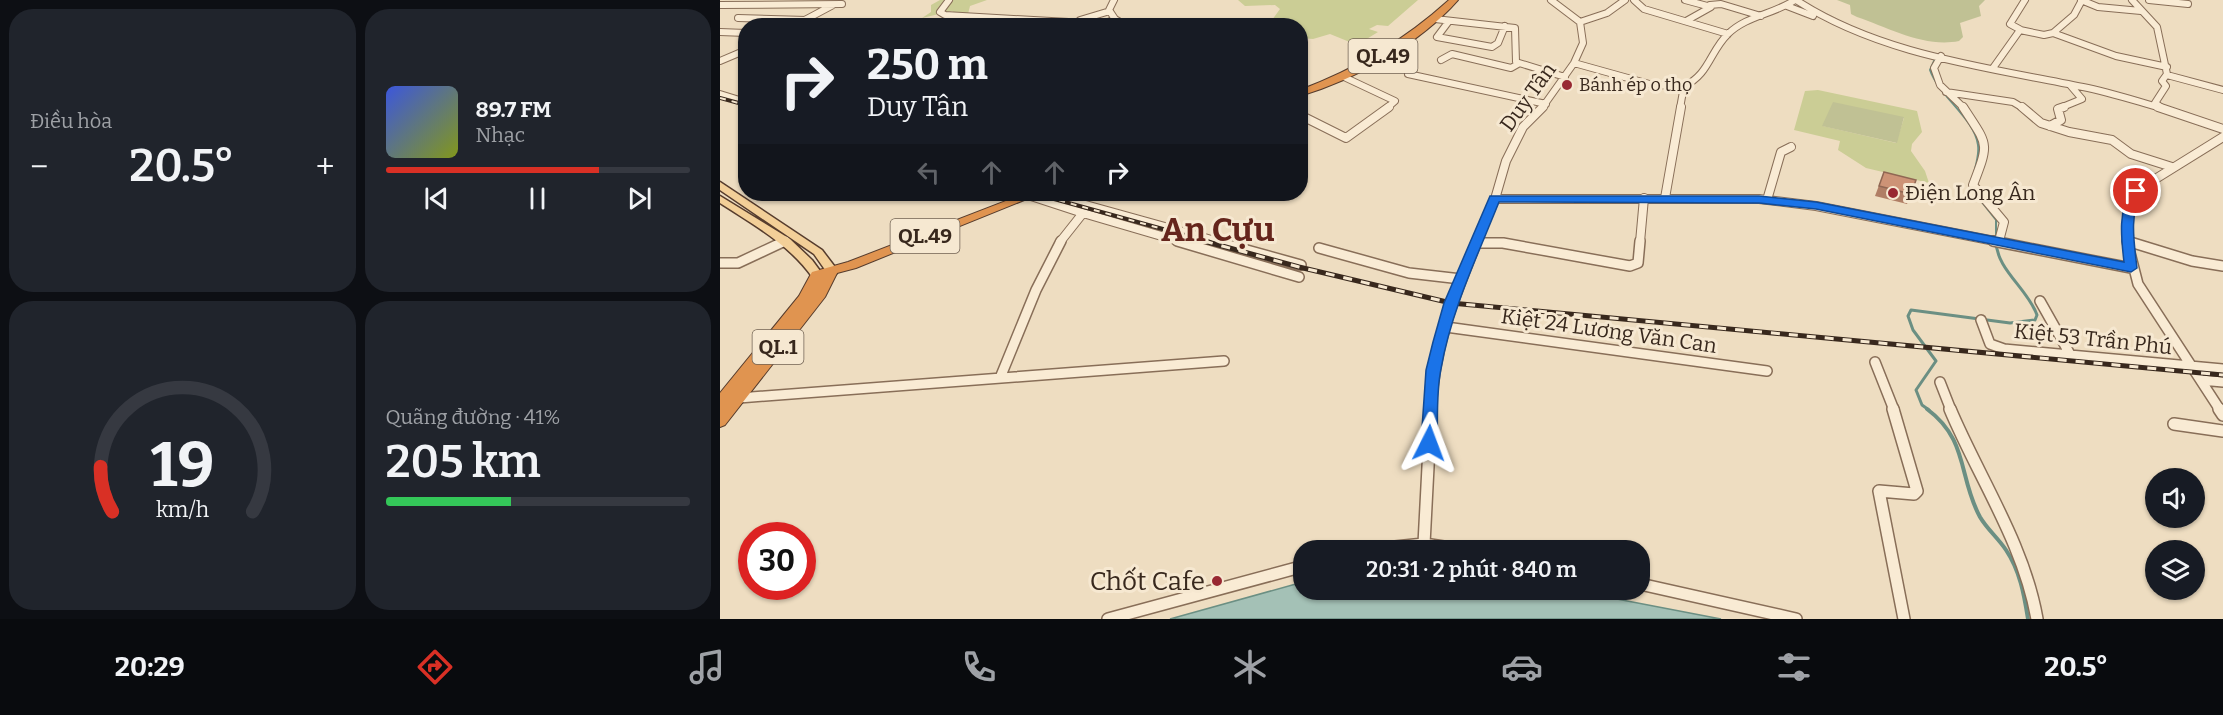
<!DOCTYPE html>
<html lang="vi">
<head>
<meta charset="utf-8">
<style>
  body { margin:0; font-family:Bitter,serif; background:#20242c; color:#f1f3f6; height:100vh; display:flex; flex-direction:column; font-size:22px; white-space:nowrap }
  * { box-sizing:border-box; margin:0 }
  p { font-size:20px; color:#9ea1a6 }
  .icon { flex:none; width:33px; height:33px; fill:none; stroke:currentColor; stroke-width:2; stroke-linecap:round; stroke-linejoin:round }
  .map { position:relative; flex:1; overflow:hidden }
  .drawer { display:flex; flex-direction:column; gap:9px; padding:9px; background:#0d0f14; width:720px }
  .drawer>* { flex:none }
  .banner { position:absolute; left:18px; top:18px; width:570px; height:183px; border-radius:24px; box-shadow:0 2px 4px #0004; background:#171b24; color:#f1f3f6; overflow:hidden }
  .fabs { position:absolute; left:1425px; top:468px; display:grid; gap:12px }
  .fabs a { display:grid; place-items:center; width:60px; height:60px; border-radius:50%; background:#171b24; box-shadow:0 2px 4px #0004; font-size:30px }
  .speed { position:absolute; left:18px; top:522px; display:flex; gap:12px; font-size:30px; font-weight:700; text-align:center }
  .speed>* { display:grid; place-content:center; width:78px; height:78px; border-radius:50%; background:#171b24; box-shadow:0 2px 4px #0004; line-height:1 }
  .speed .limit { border:9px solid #d22; background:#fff; color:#111 }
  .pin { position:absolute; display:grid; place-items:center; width:51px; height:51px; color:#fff; margin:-26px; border:3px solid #fff; border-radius:50%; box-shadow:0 2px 6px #0007 }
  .me { position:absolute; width:66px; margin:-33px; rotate:3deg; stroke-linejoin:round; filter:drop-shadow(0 0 4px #0008) }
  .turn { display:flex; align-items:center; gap:21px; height:126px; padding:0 30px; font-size:27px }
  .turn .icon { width:78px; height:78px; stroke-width:2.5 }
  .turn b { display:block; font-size:42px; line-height:51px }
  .lanes { display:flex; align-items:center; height:57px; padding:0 30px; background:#0003; justify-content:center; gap:30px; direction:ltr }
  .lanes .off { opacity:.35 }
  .big { font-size:45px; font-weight:600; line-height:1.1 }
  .drawer .tile { flex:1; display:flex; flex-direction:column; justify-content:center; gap:9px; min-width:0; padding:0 21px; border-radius:24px; background:#20242c }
  .drawer .dial { align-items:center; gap:0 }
  .dial svg { height:156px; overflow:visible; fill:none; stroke:#363941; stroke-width:7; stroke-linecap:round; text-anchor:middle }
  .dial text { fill:#f1f3f6; stroke:none }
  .song { display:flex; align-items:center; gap:18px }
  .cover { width:72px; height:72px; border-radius:9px; background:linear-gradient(135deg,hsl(230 70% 55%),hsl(70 70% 35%)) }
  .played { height:6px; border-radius:3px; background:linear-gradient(90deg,#d93025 70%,#363941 70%) }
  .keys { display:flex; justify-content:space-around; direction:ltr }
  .heat { display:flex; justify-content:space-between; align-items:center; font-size:33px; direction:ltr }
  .charge { height:9px; border-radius:4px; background:linear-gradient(90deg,#34c759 41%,#363941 0) }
  .drawer .tiles { flex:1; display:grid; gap:9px; grid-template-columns:repeat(2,1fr) }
  .trip { position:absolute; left:573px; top:540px; width:357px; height:60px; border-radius:24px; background:#171b24; box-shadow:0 2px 4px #0004; font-weight:600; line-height:60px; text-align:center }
  .dock { display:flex; height:96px; justify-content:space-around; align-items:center; background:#090b0e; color:#9ea1a6 }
  .dock .icon { width:42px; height:42px }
  .dock .selected { color:#d93025 }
  .dock b { font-size:27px; color:#f1f3f6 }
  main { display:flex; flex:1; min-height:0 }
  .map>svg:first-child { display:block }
  .green { fill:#cbcd95; fill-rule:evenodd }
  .cemetery { fill:#c0c194 }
  .water { fill:#a4c1b6; stroke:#6b8f83; stroke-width:1.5 }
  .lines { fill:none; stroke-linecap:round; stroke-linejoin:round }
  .stream-far2 { stroke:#6b8f83; stroke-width:2 }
  .stream-far1 { stroke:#6b8f83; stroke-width:3 }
  .stream { stroke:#6b8f83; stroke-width:4 }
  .minor-far3-casing { stroke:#886e58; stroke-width:8 }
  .minor-far2-casing { stroke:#886e58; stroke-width:10 }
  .minor-far1-casing { stroke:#886e58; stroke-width:12 }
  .minor-casing { stroke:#886e58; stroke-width:14 }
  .major-casing { stroke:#563c2d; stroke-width:3 }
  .highway-casing { stroke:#563c2d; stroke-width:2 }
  .minor-far3 { stroke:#f9ebd4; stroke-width:6 }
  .minor-far2 { stroke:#f9ebd4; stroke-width:8 }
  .minor-far1 { stroke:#f9ebd4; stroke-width:9 }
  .minor { stroke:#f9ebd4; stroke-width:11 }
  .major { fill:#f3cf98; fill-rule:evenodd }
  .highway { fill:#e09450; fill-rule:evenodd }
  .rail-far1-casing { stroke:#38281d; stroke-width:4 }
  .rail-casing { stroke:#38281d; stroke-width:5 }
  .rail-far1 { stroke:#f6e8d1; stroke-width:2; stroke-dasharray:6; stroke-linecap:butt }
  .rail { stroke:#f6e8d1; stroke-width:3; stroke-dasharray:9; stroke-linecap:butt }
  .wall { fill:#b07e65 }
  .building { fill:#cd9376; stroke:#906753; stroke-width:1.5 }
  .route { fill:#1a73e8; stroke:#114b97; stroke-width:1.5 }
  .poi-dot { fill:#982832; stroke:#f6e8d1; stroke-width:2 }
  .labels { text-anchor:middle; stroke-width:6; stroke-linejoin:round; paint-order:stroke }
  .far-poi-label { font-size:18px; fill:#38281d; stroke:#f6e8d1; text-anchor:start }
  .shield { fill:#f6e8d1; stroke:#716253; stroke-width:1.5 }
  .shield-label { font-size:20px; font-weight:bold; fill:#38281d }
  .street-label { font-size:21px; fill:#38281d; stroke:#f6e8d1 }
  .poi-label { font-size:21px; fill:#38281d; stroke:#f6e8d1; text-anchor:start }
  .near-poi-label { font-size:26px; fill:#38281d; stroke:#f6e8d1; text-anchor:end }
  .town-label { font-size:33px; font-weight:bold; fill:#65251c; stroke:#f6e8d1 }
</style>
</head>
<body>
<main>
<section class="drawer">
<div class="tiles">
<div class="tile"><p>Điều hòa</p>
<div class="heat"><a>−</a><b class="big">20.5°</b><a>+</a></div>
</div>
<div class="tile">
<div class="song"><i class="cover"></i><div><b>89.7 FM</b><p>Nhạc</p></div></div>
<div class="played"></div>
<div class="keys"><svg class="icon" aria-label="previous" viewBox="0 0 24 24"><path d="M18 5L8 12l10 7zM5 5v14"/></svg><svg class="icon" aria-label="pause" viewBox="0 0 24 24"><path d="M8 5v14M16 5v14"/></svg><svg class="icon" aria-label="next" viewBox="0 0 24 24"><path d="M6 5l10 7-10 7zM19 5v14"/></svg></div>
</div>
<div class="tile dial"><svg viewBox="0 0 100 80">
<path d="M14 69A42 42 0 1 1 86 69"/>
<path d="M14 69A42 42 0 0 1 8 46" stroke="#d93025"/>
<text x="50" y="56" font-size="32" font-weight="700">19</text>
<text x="50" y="72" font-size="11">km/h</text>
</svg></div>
<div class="tile"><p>Quãng đường · 41%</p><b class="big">205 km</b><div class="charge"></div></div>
</div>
</section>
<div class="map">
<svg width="1503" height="619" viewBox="0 0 1503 619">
  <rect width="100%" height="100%" fill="#eeddc1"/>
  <path class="green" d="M220 0H267L250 6 248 14 238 15 232 11 202 18 211 12V5Z
    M518 0H698L668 26 657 25 649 29 658 32 637 45 610 34 593 39 581 38 580 26 549 24 560 9 555 5 525 6Z
    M1098 90 1197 111 1202 132 1192 144 1191 151 1205 171 1209 183 1146 168 1118 150 1120 141 1074 130 1085 91ZM1184 118 1176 143 1103 126Z"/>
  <path class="cemetery" d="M1117 0H1265L1259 6 1261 16 1240 23 1243 37 1239 41C1205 48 1169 28 1137 17L1131 14 1130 5Z
    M1113 102 1184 117 1177 143 1102 126Z"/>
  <path class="water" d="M583 582 584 590H850L1001 619H450Z"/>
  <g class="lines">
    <path class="stream-far2" d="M1215 59 1210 70C1219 96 1255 119 1258 145 1260 157 1253 175 1250 187L1276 220V242"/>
    <path class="stream-far1" d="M1209 410 1202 405 1196 390 1216 361 1193 330 1188 316 1191 310 1290 323 1315 320 1317 315C1308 289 1276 269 1276 241"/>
    <path class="stream" d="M1207 409C1249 440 1238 477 1260 517 1267 529 1278 538 1286 550 1300 571 1304 594 1308 619"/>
    <g class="minor-far3-casing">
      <path id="minor-far3" d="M229 0 220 12 225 15 384 24 395 19 389 10 394 0
        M914 0 924 9 1008 34
        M965 0 991 7 966 21
        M1076 0C1160 55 1266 67 1363 87 1388 92 1413 100 1438 107
        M1361 0 1378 7 1421 11
        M1362 0 1354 15 1333 33 1396 56 1447 67
        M1412 0 1437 27 1447 74 1442 81 1446 86 1435 103 1442 108
        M1429 0 1468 4
        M0 5 122 4
        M990 5 1001 4 1041 16
        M1067 6 1093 16
        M18 18 86 20
        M395 19 407 26
        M715 19 795 28 796 62 845 77
        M360 20 390 11
        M83 21 113 5
        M729 21 717 37 772 47 778 43 785 26
        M860 22 887 13 905 0
        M1301 30 1290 24 1305 0
        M0 32 26 33
        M1221 56 1214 68 1220 85 1244 108
        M721 60 732 54 791 68 798 64
        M0 61 26 50
        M854 63 933 85 964 86
        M1273 68 1300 30 1324 35 1333 33
        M688 74 826 104
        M1447 75 1503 90
        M624 77 675 101 667 108
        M1226 92 1293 102 1303 108
        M0 94 26 102
        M822 108 854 63 863 43 860 22 831 0
        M960 108 964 86C989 75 990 51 1008 34 1026 16 1054 14 1075 0
        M1340 108 1362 99 1350 85"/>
    </g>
    <g class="minor-far2-casing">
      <path id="minor-far2" d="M1243 107C1268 146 1270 141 1253 185L1284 222 1279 241
        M1302 107 1321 123 1349 132 1392 140 1411 154 1452 167
        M1438 107 1503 129
        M580 115 626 138 669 107
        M1330 126 1341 120 1338 109 1344 107
        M326 194 499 242
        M308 195 363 213
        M945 198 961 107
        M775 199H1039L1096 206 1280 242
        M1047 200 1061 152 1071 147
        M1407 241 1411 242
        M62 242 65 241
        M340 242 363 213 462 242
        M757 242 775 199 786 161 803 127 823 107
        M920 242 924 198
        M1407 242V212L1416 191 1503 137"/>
    </g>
    <g class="minor-far1-casing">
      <path id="minor-far1" d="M457 241 579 277
        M494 241 581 265
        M1273 241 1411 268
        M1407 241 1418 284 1500 410
        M1407 241 1472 261 1503 266
        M756 243H783L910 266 918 263 920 241
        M599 248 689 273 741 279
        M0 263H18L65 241
        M1320 301 1351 356
        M1261 320 1270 344 1284 349 1503 369
        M726 327 1047 371
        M1155 362 1174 410
        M280 378 316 290 341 241
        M1481 380 1503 382
        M1220 382 1231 410
        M19 398 504 361
        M711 410C714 346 733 299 757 241"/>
    </g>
    <g class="minor-casing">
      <path id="minor" d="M1173 409 1197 491 1194 494 1159 491 1184 619
        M1230 409C1259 478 1304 544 1317 619
        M1499 409 1503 415
        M1454 424 1503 431
        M704 544 711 409
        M646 550 704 544 743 550
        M920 584 1076 619
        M388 619 584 566"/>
    </g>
    <g class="major-casing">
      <path id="major" d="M0 182 102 250 118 271 116 274H108L94 254 0 190Z
        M0 196 70 239 92 260 103 275 101 278H93C69 244 34 225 0 203Z"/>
    </g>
    <g class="highway-casing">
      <path id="highway" d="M729 0H738C699 44 637 79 580 96V90C636 69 685 40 729 0Z
        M304 194H319L136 268 117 273 105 297 5 425 0 427V393L79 296 92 272 128 262Z"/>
    </g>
    <use href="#minor-far3" class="minor-far3"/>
    <use href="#minor-far2" class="minor-far2"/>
    <use href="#minor-far1" class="minor-far1"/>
    <use href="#minor" class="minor"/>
    <use href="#major" class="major"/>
    <use href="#highway" class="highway"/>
    <g class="rail-far1-casing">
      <path id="rail-far1" d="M0 98 26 105
        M316 194 490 242"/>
    </g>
    <g class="rail-casing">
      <path id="rail" d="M484 241 579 267 731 303 1503 375"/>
    </g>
    <use href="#rail-far1" class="rail-far1"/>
    <use href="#rail" class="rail"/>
  </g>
  <path class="wall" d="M1164 172 1191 194 1187 204 1155 196Z"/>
  <path class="building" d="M1164 172 1196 180 1191 194 1159 186Z"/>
  <path class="route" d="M1412 188 1422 191C1409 214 1414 242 1417 268L1411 272 1096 209 1039 203 779 202C757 257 731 311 721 369 716 393 718 419 717 443L709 450 701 443 706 370 713 342 724 303 770 196H1039L1096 202 1404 262C1401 237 1398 210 1412 188Z"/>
  <g class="poi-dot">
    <circle cx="847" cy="85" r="6"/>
    <circle cx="1173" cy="193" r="6"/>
    <circle cx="497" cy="581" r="6"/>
  </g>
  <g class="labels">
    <g class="far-poi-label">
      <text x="859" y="91">Bánh ép o thọ</text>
    </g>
    <g class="shield">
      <rect x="628.5" y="39" width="69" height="34" rx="4.5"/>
      <rect x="170.5" y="219" width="69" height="34" rx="4.5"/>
      <rect x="32.5" y="330" width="51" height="34" rx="4.5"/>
    </g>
    <g class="shield-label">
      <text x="663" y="63">QL.49</text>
      <text x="205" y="243">QL.49</text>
      <text x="58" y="354">QL.1</text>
    </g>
    <g class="street-label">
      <text transform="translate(808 97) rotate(-54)" y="7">Duy Tân</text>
      <text transform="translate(889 331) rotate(8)" y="7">Kiệt 24 Lương Văn Can</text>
      <text transform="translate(1373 339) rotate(6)" y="7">Kiệt 53 Trần Phú</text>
    </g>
    <g class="poi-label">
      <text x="1185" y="200">Điện Long Ân</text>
    </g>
    <g class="near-poi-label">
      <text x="485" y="590">Chốt Cafe</text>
    </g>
    <g class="town-label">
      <text x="498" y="241">An Cựu</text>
    </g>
  </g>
</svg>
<div class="fabs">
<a><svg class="icon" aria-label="sound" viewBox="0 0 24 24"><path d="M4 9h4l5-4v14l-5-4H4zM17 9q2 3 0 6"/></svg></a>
<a><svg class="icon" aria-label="layers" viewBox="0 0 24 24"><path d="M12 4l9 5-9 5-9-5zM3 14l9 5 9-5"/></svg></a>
</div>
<div class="speed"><div class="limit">30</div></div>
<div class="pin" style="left:1416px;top:191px;background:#d93025"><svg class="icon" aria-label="arrive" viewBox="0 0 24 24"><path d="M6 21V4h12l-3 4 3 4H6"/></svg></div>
<svg class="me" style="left:709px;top:443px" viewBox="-20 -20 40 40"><path d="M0-17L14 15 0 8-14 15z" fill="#1a73e8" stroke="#fff" stroke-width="4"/></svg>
<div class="trip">20:31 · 2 phút · 840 m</div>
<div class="banner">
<div class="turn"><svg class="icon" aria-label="right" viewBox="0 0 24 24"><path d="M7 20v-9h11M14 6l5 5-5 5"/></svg><div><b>250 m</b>Duy Tân</div></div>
<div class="lanes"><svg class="icon off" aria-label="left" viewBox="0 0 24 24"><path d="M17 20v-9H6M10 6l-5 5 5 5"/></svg><svg class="icon off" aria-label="ahead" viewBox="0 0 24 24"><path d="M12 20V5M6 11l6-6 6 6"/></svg><svg class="icon off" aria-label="ahead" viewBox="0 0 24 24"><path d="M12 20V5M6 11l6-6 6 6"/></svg><svg class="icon" aria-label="right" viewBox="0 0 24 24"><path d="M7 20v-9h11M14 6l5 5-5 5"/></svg></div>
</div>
</div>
</main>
<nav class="dock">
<b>20:29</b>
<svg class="icon selected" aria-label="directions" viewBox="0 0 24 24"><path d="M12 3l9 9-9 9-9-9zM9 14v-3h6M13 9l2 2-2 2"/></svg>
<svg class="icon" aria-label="music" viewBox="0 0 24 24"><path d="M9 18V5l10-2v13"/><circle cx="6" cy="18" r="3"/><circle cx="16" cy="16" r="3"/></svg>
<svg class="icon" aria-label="phone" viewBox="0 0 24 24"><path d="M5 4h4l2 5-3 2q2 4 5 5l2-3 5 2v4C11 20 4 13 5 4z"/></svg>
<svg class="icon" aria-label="climate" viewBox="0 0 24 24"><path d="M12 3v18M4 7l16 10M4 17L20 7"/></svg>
<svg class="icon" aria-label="car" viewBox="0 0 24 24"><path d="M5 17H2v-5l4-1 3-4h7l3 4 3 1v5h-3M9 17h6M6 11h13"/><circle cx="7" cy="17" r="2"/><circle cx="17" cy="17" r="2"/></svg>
<svg class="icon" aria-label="filters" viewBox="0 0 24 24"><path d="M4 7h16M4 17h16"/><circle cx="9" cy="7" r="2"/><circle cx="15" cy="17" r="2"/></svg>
<b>20.5°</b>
</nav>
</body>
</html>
